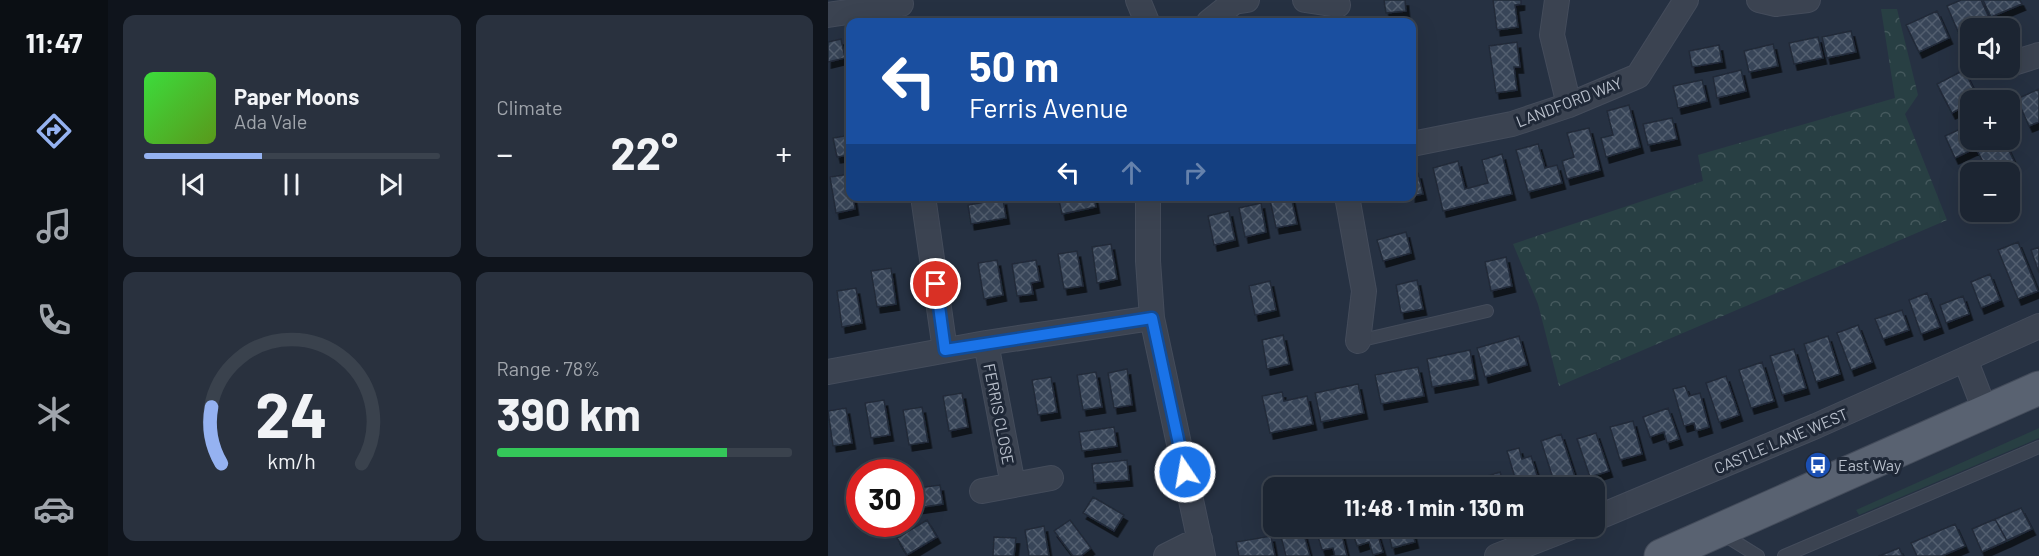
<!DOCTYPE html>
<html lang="en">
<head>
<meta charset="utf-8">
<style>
  body { margin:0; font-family:Barlow,sans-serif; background:#29313e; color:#f1f3f6; height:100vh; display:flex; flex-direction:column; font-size:22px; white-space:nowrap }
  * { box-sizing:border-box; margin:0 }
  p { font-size:20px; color:#a0a5ac }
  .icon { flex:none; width:33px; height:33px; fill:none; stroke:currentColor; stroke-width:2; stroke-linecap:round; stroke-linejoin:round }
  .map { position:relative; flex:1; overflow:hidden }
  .details { display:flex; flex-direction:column; gap:15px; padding:15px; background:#0f141c; width:720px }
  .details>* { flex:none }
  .guide { position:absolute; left:18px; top:18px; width:570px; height:183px; border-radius:12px; box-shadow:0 6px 24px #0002,0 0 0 2px #3a424d; background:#1a4fa0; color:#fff; overflow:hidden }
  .controls { position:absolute; left:1132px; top:18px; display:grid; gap:12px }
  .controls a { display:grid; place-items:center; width:60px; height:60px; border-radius:12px; background:#1c2532; box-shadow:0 6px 24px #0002,0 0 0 2px #3a424d; font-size:30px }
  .speed { position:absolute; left:18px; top:459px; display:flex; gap:12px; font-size:30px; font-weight:700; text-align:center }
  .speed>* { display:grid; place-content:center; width:78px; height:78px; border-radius:50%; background:#1c2532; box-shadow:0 6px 24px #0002,0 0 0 2px #3a424d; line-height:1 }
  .speed .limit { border:9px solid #d22; background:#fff; color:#111 }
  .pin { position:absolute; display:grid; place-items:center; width:51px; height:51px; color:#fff; margin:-26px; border:3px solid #fff; border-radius:50%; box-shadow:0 2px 6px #0007 }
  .me { position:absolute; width:66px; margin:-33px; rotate:348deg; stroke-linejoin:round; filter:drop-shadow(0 0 4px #0008) }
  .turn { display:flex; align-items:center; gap:21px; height:126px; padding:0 24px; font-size:27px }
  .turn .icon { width:78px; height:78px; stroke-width:2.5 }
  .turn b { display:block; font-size:42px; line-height:51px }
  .lanes { display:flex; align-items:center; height:57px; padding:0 24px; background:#0003; justify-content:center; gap:30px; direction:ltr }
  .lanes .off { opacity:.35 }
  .big { font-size:45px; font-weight:700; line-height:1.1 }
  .details .card { flex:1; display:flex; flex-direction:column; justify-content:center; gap:9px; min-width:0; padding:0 21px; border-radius:12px; background:#29313e }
  .details .dial { align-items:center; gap:0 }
  .dial svg { height:156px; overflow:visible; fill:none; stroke:#3a424d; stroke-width:7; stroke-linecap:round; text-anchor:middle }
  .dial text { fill:#f1f3f6; stroke:none }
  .song { display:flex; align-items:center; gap:18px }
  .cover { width:72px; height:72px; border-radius:9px; background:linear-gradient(135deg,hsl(120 70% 55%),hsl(90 70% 35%)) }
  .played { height:6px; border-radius:3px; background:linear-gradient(90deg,#95b2f1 40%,#3a424d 40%) }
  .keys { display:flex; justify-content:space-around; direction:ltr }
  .heat { display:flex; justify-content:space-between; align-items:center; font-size:33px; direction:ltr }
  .charge { height:9px; border-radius:4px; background:linear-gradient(90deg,#34c759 78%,#3a424d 0) }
  .details .tiles { flex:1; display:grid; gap:15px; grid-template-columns:repeat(2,1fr) }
  .trip { position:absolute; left:435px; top:477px; width:342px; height:60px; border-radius:12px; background:#1c2532; box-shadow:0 6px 24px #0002,0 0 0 2px #3a424d; font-weight:700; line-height:60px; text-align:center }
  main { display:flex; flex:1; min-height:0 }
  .dock { display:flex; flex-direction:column; width:108px; justify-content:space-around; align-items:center; background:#0b0f14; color:#a0a5ac }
  .dock .icon { width:42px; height:42px }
  .dock .selected { color:#95b2f1 }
  .dock b { font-size:27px; color:#f1f3f6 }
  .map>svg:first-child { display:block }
  .grass { fill:#283f43 }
  .park { fill:url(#park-crowns) }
  .building { fill:url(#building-cross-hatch); stroke:#212a39; stroke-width:1.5; filter:url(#shadow) }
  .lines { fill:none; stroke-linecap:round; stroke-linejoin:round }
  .service-casing { stroke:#444c5b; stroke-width:14 }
  .minor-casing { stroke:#444c5b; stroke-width:26 }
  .primary-casing { stroke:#444c5b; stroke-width:35 }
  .service { stroke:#3b4351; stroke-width:12 }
  .minor { stroke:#3b4351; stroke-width:24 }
  .primary { stroke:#596271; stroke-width:33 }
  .route-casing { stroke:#114b97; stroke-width:15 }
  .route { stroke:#1a73e8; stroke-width:10 }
  .labels { text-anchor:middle; stroke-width:6; stroke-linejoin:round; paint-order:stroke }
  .street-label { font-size:16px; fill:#b8bfcb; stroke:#1f2837 }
  .poi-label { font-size:16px; fill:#b8bfcb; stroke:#1f2837; text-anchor:start }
</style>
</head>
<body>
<main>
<nav class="dock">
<b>11:47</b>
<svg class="icon selected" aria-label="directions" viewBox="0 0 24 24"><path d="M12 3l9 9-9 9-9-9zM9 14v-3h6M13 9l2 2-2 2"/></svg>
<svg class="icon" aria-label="music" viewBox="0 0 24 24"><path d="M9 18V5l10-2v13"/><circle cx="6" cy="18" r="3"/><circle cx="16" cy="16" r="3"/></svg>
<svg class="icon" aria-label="phone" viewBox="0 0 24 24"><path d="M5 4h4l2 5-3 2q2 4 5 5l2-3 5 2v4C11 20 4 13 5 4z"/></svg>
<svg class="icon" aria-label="climate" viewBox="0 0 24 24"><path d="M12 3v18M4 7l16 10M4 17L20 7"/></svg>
<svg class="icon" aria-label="car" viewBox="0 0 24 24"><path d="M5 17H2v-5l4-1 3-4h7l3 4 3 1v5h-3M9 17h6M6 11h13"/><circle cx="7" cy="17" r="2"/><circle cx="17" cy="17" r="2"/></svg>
</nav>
<section class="details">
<div class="tiles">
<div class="card">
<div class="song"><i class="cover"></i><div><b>Paper Moons</b><p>Ada Vale</p></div></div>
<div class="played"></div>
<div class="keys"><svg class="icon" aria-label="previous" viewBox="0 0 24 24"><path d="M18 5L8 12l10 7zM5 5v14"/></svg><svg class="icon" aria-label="pause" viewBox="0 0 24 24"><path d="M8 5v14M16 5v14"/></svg><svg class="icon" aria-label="next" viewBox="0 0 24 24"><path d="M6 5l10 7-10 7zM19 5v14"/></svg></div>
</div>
<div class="card"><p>Climate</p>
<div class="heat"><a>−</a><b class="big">22°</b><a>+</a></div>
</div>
<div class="card dial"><svg viewBox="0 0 100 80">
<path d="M14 69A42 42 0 1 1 86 69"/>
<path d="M14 69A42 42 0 0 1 9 40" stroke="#95b2f1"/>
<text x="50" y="56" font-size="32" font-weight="700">24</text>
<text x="50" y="72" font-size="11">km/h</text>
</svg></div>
<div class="card"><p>Range · 78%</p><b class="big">390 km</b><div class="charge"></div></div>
</div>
</section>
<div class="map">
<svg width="1211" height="556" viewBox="0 0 1211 556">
  <defs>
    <pattern id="park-crowns" width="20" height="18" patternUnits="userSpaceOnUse" patternTransform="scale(1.5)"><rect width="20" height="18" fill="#283f43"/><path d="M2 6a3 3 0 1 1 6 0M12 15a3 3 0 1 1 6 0" fill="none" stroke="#45595d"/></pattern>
    <pattern id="building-cross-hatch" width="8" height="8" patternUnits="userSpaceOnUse" patternTransform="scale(1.5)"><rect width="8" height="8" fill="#384558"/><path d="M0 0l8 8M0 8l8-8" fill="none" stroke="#535e6f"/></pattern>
    <filter id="shadow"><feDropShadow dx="3.5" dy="6" stdDeviation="0" flood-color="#0009"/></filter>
  </defs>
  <rect width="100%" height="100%" fill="#263142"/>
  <path class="grass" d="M1211 428V438L1031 515 1028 510Z"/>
  <path class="park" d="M1053 9H1069L1090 95 1077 114 1119 220 731 386 710 304 685 244 875 181 870 155 1067 98Z"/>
  <path class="building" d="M556 0H577L578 11 558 13Z
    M665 0H693V4L687 5 690 27 669 30Z
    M1133 0H1153L1162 20 1131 34 1119 6Z
    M1155 0H1192L1194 4 1163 17Z
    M1109 11 1121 38 1091 52 1078 25Z
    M1023 31 1028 52 999 58 994 37Z
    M990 37 995 58 966 64 961 43Z
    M13 39 17 58 0 62V42Z
    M689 42 692 67H686L689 90 668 93 661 46Z
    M945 44 950 66 921 72 916 51Z
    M891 45 894 62 864 67 861 51Z
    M913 70 918 91 889 98 885 77Z
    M1136 70 1151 100H1143V103L1124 113 1109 84Z
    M874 80 879 101 850 108 845 86Z
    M1211 89V122L1201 126 1189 99Z
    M801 105 812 147 778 157 773 138 785 135 779 111Z
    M844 118 849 139 820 145 815 124Z
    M1143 124V140H1176L1186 161 1160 172 1148 148 1127 158 1117 136Z
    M761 128 772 170 739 179 734 161 746 157 739 133Z
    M22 135V155L9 157 5 138Z
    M710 144 717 168 729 165 734 183 700 192 688 150Z
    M674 154 684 194 615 211 605 168 630 161 637 189 660 183 654 160Z
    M590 173 595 194 584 196V174Z
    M21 174 22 196H25L27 209 8 213 2 177Z
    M230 196H266L268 207 234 214Z
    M458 196H463L469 224 448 228 442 200Z
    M175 199 178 218 143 224 140 205Z
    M433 203 438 232 417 237 411 208Z
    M401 211 407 240 386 245 380 216Z
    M578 232 583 253 555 261 549 240Z
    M1190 242 1210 291 1190 299 1170 250Z
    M283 244 289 279 269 283 264 247Z
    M1211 247V273L1203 250Z
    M249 251 255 286 236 289 230 254Z
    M678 257 684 286 663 291 657 262Z
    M169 260 175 295 156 299 150 263Z
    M208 260 212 281 203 283 205 294 189 296 184 264Z
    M63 268 68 304 49 307 43 271Z
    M1162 274 1172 300 1153 308 1143 282Z
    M589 280 595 309 573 313 568 285Z
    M442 281 448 310 427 315 421 286Z
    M28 288 34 323 14 327 9 291Z
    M1099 293 1112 327 1093 334 1081 300Z
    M1135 296 1141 314 1118 323 1112 305Z
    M1074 310 1081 330 1055 339 1047 319Z
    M1030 325 1044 362 1023 370 1009 333Z
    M455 335 461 364 439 369 434 340Z
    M691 336 699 365 657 377 649 348Z
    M1000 336 1012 374 988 382 976 344Z
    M966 349 978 388 954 395 942 356Z
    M642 350 647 379 604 387 599 359Z
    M934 362 946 401 923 408 911 370Z
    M590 367 596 396 553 404 547 375Z
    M299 369 304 405 286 408 280 373Z
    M268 372 274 407 255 410 249 375Z
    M898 376 911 415 891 422 878 383Z
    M223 377 229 412 210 415 204 380Z
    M530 384 536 413 493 422 487 393Z
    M857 386 861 396 872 393 881 427 868 431 866 423 856 426 845 389Z
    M454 392 456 401 479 396 485 424 442 433 434 396Z
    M134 393 140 427 121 431 115 396Z
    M56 400 62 435 43 438 37 403Z
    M94 407 100 442 81 445 75 410Z
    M18 408 24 443 5 446 0 411Z
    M840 408 851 439 839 443 836 432 822 437 815 417Z
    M805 421 814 454 792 460 782 427Z
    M286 427 289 446 254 451 251 432Z
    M768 433 781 471 762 477 749 439Z
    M733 434 749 483 735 488H728L713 441Z
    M691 448 694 459 703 456 713 488H690L679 451Z
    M299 460 301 480 266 483 264 464Z
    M672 472 677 488H654L651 479Z
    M112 485 115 504 82 509V489Z
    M265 497 296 515 286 531 255 513Z
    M1193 508 1204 529 1154 552 1144 529Z
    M1193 508 1204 529 1179 541 1167 519Z
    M1167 519 1179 541 1154 552 1144 529Z
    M99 520 109 537 79 555 69 538Z
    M242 520 263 548 253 556H245L226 531Z
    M1127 524 1137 546 1114 556H1089L1083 543Z
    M216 526 221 556H201L197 530Z
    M547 526 555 552 545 555 541 542 529 546 523 527Z
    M559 526H583L587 542 564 548Z
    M474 527 482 556H458L452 533Z
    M512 527 519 556H507L505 548 494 550 489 533Z
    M443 536 447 556H411L408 542Z
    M166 537 188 538 186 556H165Z
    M1071 548 1075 556H1050H1051Z"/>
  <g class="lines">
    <g class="service-casing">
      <path id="service" d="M530 341 659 311
        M893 533 930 556
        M956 556 1211 447"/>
    </g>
    <g class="minor-casing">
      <path id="minor" d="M310 0 319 22
        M477 0 510 5
        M729 0 724 35 741 105
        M931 0 948 4 980 0
        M0 15 73 4
        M381 22 406 2 419 0
        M1182 64 1211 55
        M584 144 684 124 741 105 810 76 858 0
        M95 196 117 350
        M320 196V261L324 318 375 556
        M519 196 536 291 530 341
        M158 343 185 485
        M1137 359 1158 413
        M0 372 158 343 324 318
        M154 491 223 478
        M766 519 988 426 1211 326
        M338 556 372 539
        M669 556 746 526"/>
    </g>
    <g class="primary-casing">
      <path id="primary" d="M833 556 1211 388"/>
    </g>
    <use href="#service" class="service"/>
    <use href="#minor" class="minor"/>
    <use href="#primary" class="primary"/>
  </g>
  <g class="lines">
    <g class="route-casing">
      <path id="route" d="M108 284 117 350 324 318 357 472"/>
    </g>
    <use href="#route" class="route"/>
  </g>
  <defs>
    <g id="bus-disc" transform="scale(1.35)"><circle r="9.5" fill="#1a4fb4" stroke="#1f2837"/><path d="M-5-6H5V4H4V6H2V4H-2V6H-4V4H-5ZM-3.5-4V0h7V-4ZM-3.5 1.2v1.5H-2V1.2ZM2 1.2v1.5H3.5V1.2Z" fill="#fff"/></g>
  </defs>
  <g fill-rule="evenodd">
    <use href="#bus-disc" x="990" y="465"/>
  </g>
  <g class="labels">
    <g class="street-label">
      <text transform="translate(741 102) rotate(-21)" y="6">LANDFORD WAY</text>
      <text transform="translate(171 414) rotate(79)" y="6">FERRIS CLOSE</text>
      <text transform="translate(953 441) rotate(-23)" y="6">CASTLE LANE WEST</text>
    </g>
    <g class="poi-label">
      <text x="1010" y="471">East Way</text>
    </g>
  </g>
</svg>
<div class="controls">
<a><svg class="icon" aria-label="sound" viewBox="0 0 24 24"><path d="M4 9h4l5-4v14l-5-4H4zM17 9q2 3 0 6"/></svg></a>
<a>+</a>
<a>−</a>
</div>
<div class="speed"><div class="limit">30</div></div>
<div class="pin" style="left:108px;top:284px;background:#d93025"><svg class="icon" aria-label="arrive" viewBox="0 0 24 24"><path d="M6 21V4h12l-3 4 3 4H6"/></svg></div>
<svg class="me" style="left:357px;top:472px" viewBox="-20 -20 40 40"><circle r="17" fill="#1a73e8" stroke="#fff" stroke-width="3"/><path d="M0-11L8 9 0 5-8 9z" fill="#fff"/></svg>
<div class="trip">11:48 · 1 min · 130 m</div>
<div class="guide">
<div class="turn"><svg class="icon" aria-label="left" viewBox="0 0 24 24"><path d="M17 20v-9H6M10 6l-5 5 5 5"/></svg><div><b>50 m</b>Ferris Avenue</div></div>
<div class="lanes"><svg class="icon" aria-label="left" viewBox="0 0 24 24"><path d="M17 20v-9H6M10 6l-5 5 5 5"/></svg><svg class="icon off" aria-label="ahead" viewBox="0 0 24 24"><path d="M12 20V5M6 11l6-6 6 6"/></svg><svg class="icon off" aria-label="right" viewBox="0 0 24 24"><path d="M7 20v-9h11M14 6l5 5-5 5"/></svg></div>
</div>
</div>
</main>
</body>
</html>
